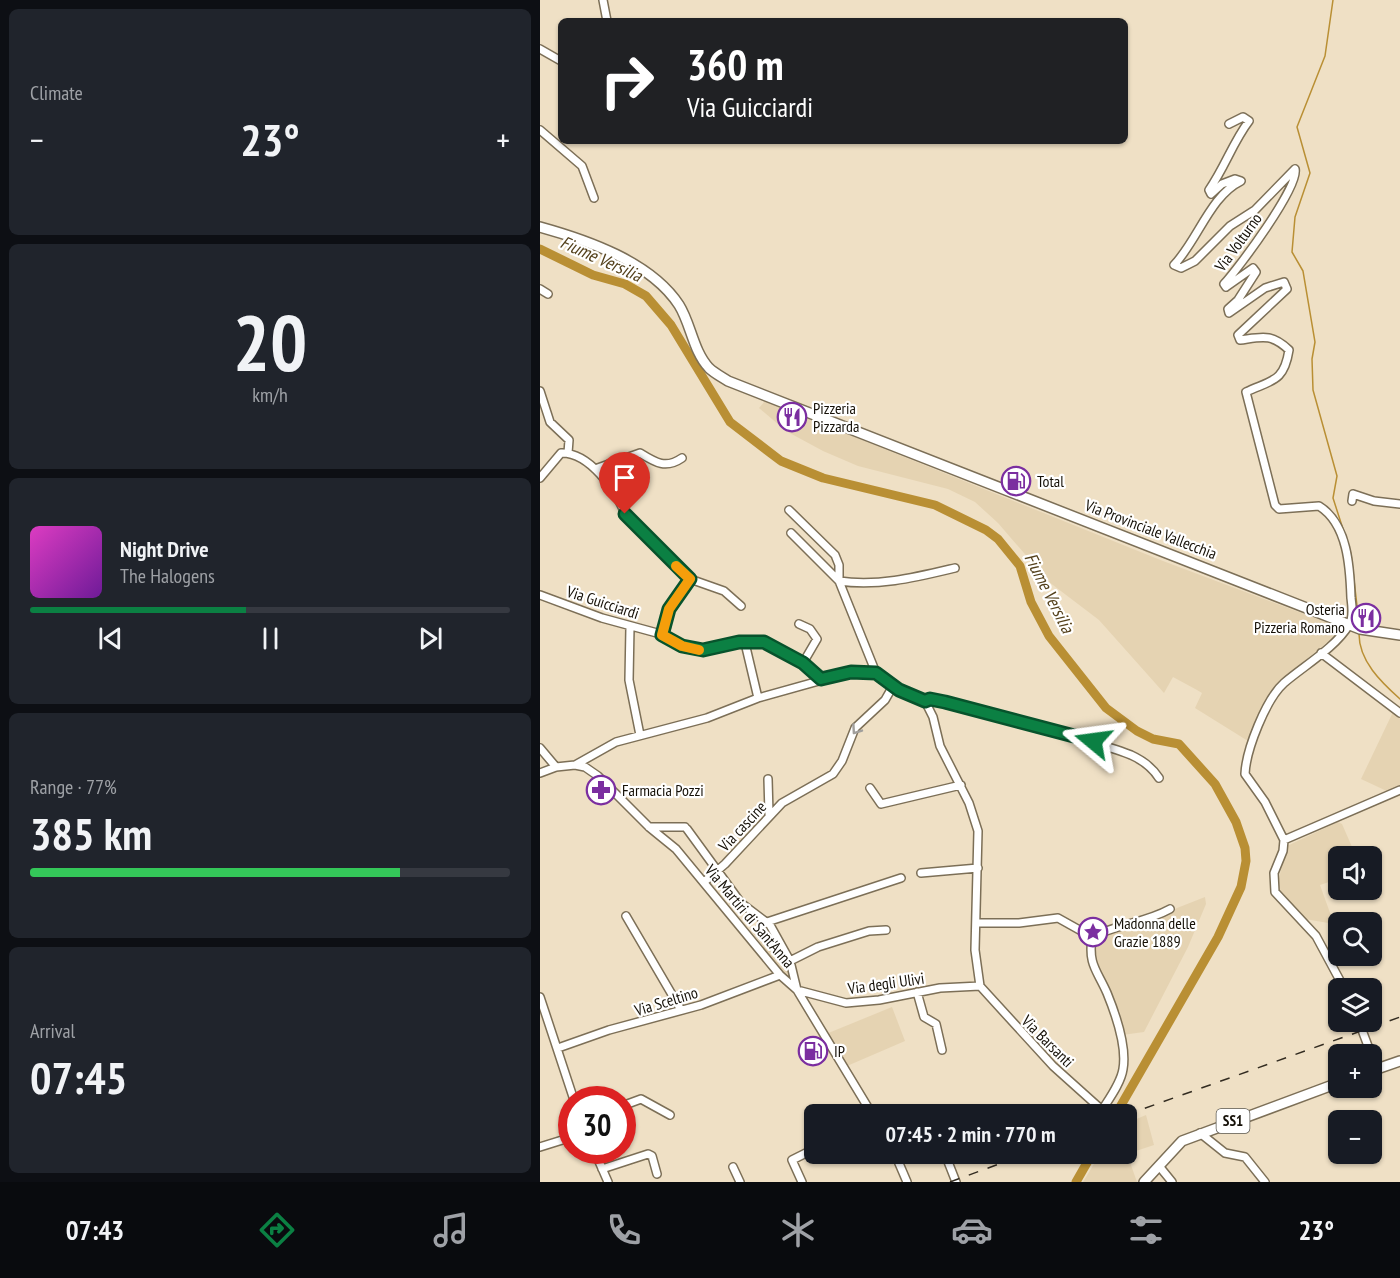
<!DOCTYPE html>
<html lang="en">
<head>
<meta charset="utf-8">
<style>
  body { margin:0; font-family:"PT Sans Narrow",sans-serif; background:#20242c; color:#f1f3f6; height:100vh; display:flex; flex-direction:column; font-size:22px; white-space:nowrap }
  * { box-sizing:border-box; margin:0 }
  p { font-size:20px; color:#9ea1a6 }
  .icon { flex:none; width:33px; height:33px; fill:none; stroke:currentColor; stroke-width:2; stroke-linecap:round; stroke-linejoin:round }
  .map { position:relative; flex:1; overflow:hidden }
  .sheet { display:flex; flex-direction:column; gap:9px; padding:9px; background:#0d0f14; width:540px }
  .sheet>* { flex:none }
  .hud { position:absolute; left:18px; top:18px; width:570px; height:126px; border-radius:9px; box-shadow:0 2px 4px #0004; background:#202124; color:#fff; overflow:hidden }
  .controls { position:absolute; left:788px; top:846px; display:grid; gap:12px }
  .controls a { display:grid; place-items:center; width:54px; height:54px; border-radius:9px; background:#171b24; box-shadow:0 2px 4px #0004; font-size:30px }
  .speed { position:absolute; left:18px; top:1086px; display:flex; gap:12px; font-size:30px; font-weight:700; text-align:center }
  .speed>* { display:grid; place-content:center; width:78px; height:78px; border-radius:50%; background:#171b24; box-shadow:0 2px 4px #0004; line-height:1 }
  .speed .limit { border:9px solid #d22; background:#fff; color:#111 }
  .pin { position:absolute; display:grid; place-items:center; width:51px; height:51px; color:#fff; margin:-62px -26px; border-radius:50% 50% 50% 0; rotate:-45deg; box-shadow:0 0 6px #0007 }
  .pin .icon { rotate:45deg }
  .me { position:absolute; width:66px; margin:-33px; rotate:286deg; stroke-linejoin:round; filter:drop-shadow(0 0 4px #0008) }
  .turn { display:flex; align-items:center; gap:21px; height:126px; padding:0 30px; font-size:27px }
  .turn .icon { width:78px; height:78px; stroke-width:2.5 }
  .turn b { display:block; font-size:42px; line-height:51px }
  .big { font-size:45px; font-weight:700; line-height:1.1 }
  .sheet .widget { flex:1; display:flex; flex-direction:column; justify-content:center; gap:9px; min-width:0; padding:0 21px; border-radius:9px; background:#20242c }
  .sheet .dial { align-items:center; gap:0 }
  .dial b { font-size:78px; line-height:1 }
  .song { display:flex; align-items:center; gap:18px }
  .cover { width:72px; height:72px; border-radius:9px; background:linear-gradient(135deg,hsl(310 70% 55%),hsl(280 70% 35%)) }
  .played { height:6px; border-radius:3px; background:linear-gradient(90deg,#0b8043 45%,#363941 45%) }
  .keys { display:flex; justify-content:space-around; direction:ltr }
  .heat { display:flex; justify-content:space-between; align-items:center; font-size:33px; direction:ltr }
  .charge { height:9px; border-radius:4px; background:linear-gradient(90deg,#34c759 77%,#363941 0) }
  .trip { position:absolute; left:264px; top:1104px; width:333px; height:60px; border-radius:9px; background:#171b24; box-shadow:0 2px 4px #0004; font-weight:700; line-height:60px; text-align:center }
  .dock { display:flex; height:96px; justify-content:space-around; align-items:center; background:#090b0e; color:#9ea1a6 }
  .dock .icon { width:42px; height:42px }
  .dock .selected { color:#0b8043 }
  .dock b { font-size:27px; color:#f1f3f6 }
  main { display:flex; flex:1; min-height:0 }
  .map>svg:first-child { display:block }
  .built { fill:#e5d3b2 }
  .lines { fill:none; stroke-linecap:round; stroke-linejoin:round }
  .stream { stroke:#b98f34; stroke-width:1.5 }
  .river { stroke:#b98f34; stroke-width:9 }
  .minor-casing { stroke:#7c6f57; stroke-width:10 }
  .major-casing { stroke:#7c6f57; stroke-width:12 }
  .minor { stroke:#fff; stroke-width:7 }
  .major { stroke:#fff; stroke-width:9 }
  .rail { stroke:#332c21; stroke-width:1.5; stroke-dasharray:10 10; stroke-linecap:butt }
  .oneway { stroke:#a19f9c }
  .route-casing { stroke:#07532c; stroke-width:15 }
  .route { stroke:#0b8043; stroke-width:10 }
  .slow { stroke:#f59e0b; stroke-width:10 }
  .labels { text-anchor:middle; stroke-width:4.5; stroke-linejoin:round; paint-order:stroke }
  .shield { fill:#fff; stroke:#5b5851; stroke-width:1.5 }
  .shield-label { font-size:15px; font-weight:bold; fill:#151007 }
  .street-label { font-size:16px; fill:#151007; stroke:#fff }
  .poi-label { font-size:16px; fill:#151007; stroke:#fff; text-anchor:start }
  .water-label { font-size:18px; font-style:italic; fill:#54411c; stroke:#fff }
</style>
</head>
<body>
<main>
<section class="sheet">
<div class="widget"><p>Climate</p>
<div class="heat"><a>−</a><b class="big">23°</b><a>+</a></div>
</div>
<div class="widget dial"><b>20</b><p>km/h</p></div>
<div class="widget">
<div class="song"><i class="cover"></i><div><b>Night Drive</b><p>The Halogens</p></div></div>
<div class="played"></div>
<div class="keys"><svg class="icon" aria-label="previous" viewBox="0 0 24 24"><path d="M18 5L8 12l10 7zM5 5v14"/></svg><svg class="icon" aria-label="pause" viewBox="0 0 24 24"><path d="M8 5v14M16 5v14"/></svg><svg class="icon" aria-label="next" viewBox="0 0 24 24"><path d="M6 5l10 7-10 7zM19 5v14"/></svg></div>
</div>
<div class="widget"><p>Range · 77%</p><b class="big">385 km</b><div class="charge"></div></div>
<div class="widget"><p>Arrival</p><b class="big">07:45</b></div>
</section>
<div class="map">
<svg width="860" height="1182" viewBox="0 0 860 1182">
  <rect width="100%" height="100%" fill="#efe0c5"/>
  <path class="built" d="M225 401 623 561 799 627 798 633 736 685 708 741 655 708 662 693 657 690 633 677 624 693 559 620 509 582 458 523 435 502 408 489 318 466 283 451 246 431 232 419 219 408Z
    M853 712 860 718V788L851 793 821 779Z
    M798 822 802 824 816 856H798V879L780 885 794 924 765 919 742 897 738 882 747 846Z
    M665 897 666 904 648 947 604 1032 582 1035 580 1011 575 1009 567 983 560 977 554 941 562 934 623 916 637 908Z
    M224 922 237 939 248 965V976L242 972 212 932Z
    M352 1007 365 1041 307 1066 286 1034Z
    M606 1115 614 1145 587 1154 597 1182H543L560 1154H586L587 1123Z"/>
  <g class="lines">
    <path class="stream" d="M793 0 785 56 757 127 770 173 755 217 752 252 763 271 775 342 772 359 773 390 797 476 793 498 811 554 819 623
      M819 634C819 661 841 682 860 699"/>
    <path class="river" d="M0 249 53 275 85 284 106 296 131 325 190 422 241 461 283 478 395 505 446 530 458 539 480 566 491 602 509 636 566 708 597 731 613 739 639 744 675 784 696 822 705 848 706 861 701 887 678 937 576 1114
      M536 1182 552 1154"/>
    <g class="minor-casing">
      <path id="minor" d="M63 0 67 21
        M0 49 21 61
        M689 124 703 117 709 121C693 142 685 167 669 190L671 194 682 184 695 179 701 181C670 196 658 240 634 265L641 268 655 261 690 226 715 210 755 169C760 186 698 269 684 284L686 287 713 268 716 272 698 300 688 309 689 313 725 288 744 282 747 289 698 335 700 340C722 337 731 333 749 350 744 382 732 380 706 392L735 505 739 509 779 506C808 524 810 568 811 598 812 606 814 617 809 625 795 648 765 665 744 683 726 699 706 750 705 774L725 802 744 840 743 851 734 873 735 892 776 936 804 988
        M0 130 42 166 54 198
        M0 289 8 294
        M0 391 10 422 29 440 28 453
        M55 469 100 453C116 463 126 469 142 458
        M0 478 21 453C49 452 76 490 85 514L141 571 150 579 184 591 201 606
        M812 501 813 494 834 501 860 504
        M249 510 295 555 299 565V581C338 587 377 577 415 568
        M251 533 299 581 336 673
        M0 595 62 618 117 633 156 650 173 649 199 642H224L263 663 281 679
        M259 624 270 629 277 639 263 663
        M90 627 89 680 100 735
        M122 635 126 629 129 608 150 579
        M205 643 218 698
        M781 653 860 713
        M385 701 393 717 400 746 429 803 438 831 435 950 440 986 513 1066 562 1110C569 1099 581 1083 583 1069 587 1046 576 1015 567 993 557 970 548 965 552 937L518 918 479 923H436
        M0 748 16 767
        M35 765 76 742 167 718 218 698 311 672 336 673 359 690 385 701C398 697 569 746 591 755 602 760 612 767 619 778
        M0 773 16 767 35 765 45 767 58 776 109 827 136 849 240 975 257 990 332 1114
        M228 779 229 814
        M330 788 341 804 421 785
        M109 827H145
        M147 829 201 903 230 925 250 961 257 990 306 1003 339 1000 400 988 440 986
        M744 840 860 790
        M381 873 438 868
        M164 882 185 864 242 803 293 774 302 761 315 728 345 700 353 686
        M86 916 141 1010
        M227 922 361 878
        M552 937C577 924 605 923 630 909
        M250 961 278 947 329 931 346 930
        M377 992 384 1017 396 1024 402 1050
        M0 997 34 1100
        M819 1022 831 1054
        M18 1048 69 1030 161 1005 240 975
        M82 1106 101 1099 130 1115
        M660 1133 685 1153 705 1157 725 1182
        M0 1147 32 1137
        M54 1150 68 1182
        M355 1154 367 1182
        M405 1154 416 1182
        M619 1166 632 1182
        M193 1167 200 1182
        M62 1169 108 1154 112 1156 117 1174
        M262 1182 252 1160 274 1149"/>
    </g>
    <g class="major-casing">
      <path id="major" d="M0 227C47 240 111 262 139 305 151 324 153 351 169 368 174 373 182 377 188 381L820 629 860 635
        M831 1071 860 1061
        M604 1182 642 1141 798 1083"/>
    </g>
    <use href="#minor" class="minor"/>
    <use href="#major" class="major"/>
    <path class="rail" d="M586 1115 860 1017
      M410 1182 486 1154"/>
  </g>
  <defs><path id="oneway-chevron" d="M-2-3.5L2.5 0L-2 3.5" fill="none" stroke-width="1.6" stroke-linecap="round" stroke-linejoin="round" transform="scale(1.5)"/></defs>
  <use class="oneway" href="#oneway-chevron" transform="translate(316 730) rotate(125)"/>
  <g class="lines">
    <g class="route-casing">
      <path id="route" d="M85 514 150 579 129 609 122 635 142 646 163 650 199 642H224L263 663 281 679 311 672 336 673 359 690 385 701 390 699 405 702 553 741"/>
    </g>
    <use href="#route" class="route"/>
    <path class="slow" d="M136 566 150 579 129 609 122 635 142 646 159 650"/>
  </g>
  <defs>
    <g id="restaurant-ring" transform="scale(1.5)"><circle r="9.5" fill="#fff" stroke="#7b2ea0" stroke-width="1.5"/><path d="M-5-6h1v4h1v-4h1v4h1v-4h1v5L-1.5 .5V6h-2V.5L-5-1ZM5-6V6H3V1.5H1.5Q1.5-4 5-6Z" fill="#7b2ea0"/></g>
    <g id="fuel-ring" transform="scale(1.5)"><circle r="9.5" fill="#fff" stroke="#7b2ea0" stroke-width="1.5"/><path d="M-5.5-6h7V0h2V4h1.3V-2.5L3-4.5l.8-.8L6-3V5H2.5V1h-1V6h-7ZM-4.2-4.7v3.2H.2V-4.7Z" fill="#7b2ea0"/></g>
    <g id="pharmacy-ring" transform="scale(1.5)"><circle r="9.5" fill="#fff" stroke="#7b2ea0" stroke-width="1.5"/><path d="M-2-6h4v4h4v4h-4v4h-4v-4h-4v-4h4Z" fill="#7b2ea0"/></g>
    <g id="sight-ring" transform="scale(1.5)"><circle r="9.5" fill="#fff" stroke="#7b2ea0" stroke-width="1.5"/><path d="M0-6L1.8-2.2L6-1.7L2.9 1.2L3.7 5.4L0 3.3L-3.7 5.4L-2.9 1.2L-6-1.7L-1.8-2.2Z" fill="#7b2ea0"/></g>
  </defs>
  <g fill-rule="evenodd">
    <use href="#restaurant-ring" x="252" y="417"/>
    <use href="#fuel-ring" x="476" y="481"/>
    <use href="#restaurant-ring" x="826" y="618"/>
    <use href="#pharmacy-ring" x="61" y="790"/>
    <use href="#sight-ring" x="553" y="932"/>
    <use href="#fuel-ring" x="273" y="1051"/>
  </g>
  <g class="labels">
    <rect class="shield" x="676.5" y="1109" width="33" height="24" rx="4.5"/>
    <g class="shield-label">
      <text x="693" y="1126">SS1</text>
    </g>
    <g class="street-label">
      <text transform="translate(698 242) rotate(-54)" y="6">Via Volturno</text>
      <text transform="translate(611 529) rotate(21)" y="6">Via Provinciale Vallecchia</text>
      <text transform="translate(63 602) rotate(18)" y="6">Via Guicciardi</text>
      <text transform="translate(202 826) rotate(-47)" y="6">Via cascine</text>
      <text transform="translate(210 916) rotate(50)" y="6">Via Martiri di Sant'Anna</text>
      <text transform="translate(346 983) rotate(-8)" y="6">Via degli Ulivi</text>
      <text transform="translate(126 1001) rotate(-17)" y="6">Via Sceltino</text>
      <text transform="translate(508 1041) rotate(45)" y="6">Via Barsanti</text>
    </g>
    <g class="poi-label">
      <text x="273" y="414">Pizzeria<tspan x="273" dy="18">Pizzarda</tspan></text>
      <text x="497" y="487">Total</text>
      <text x="805" y="615" text-anchor="end">Osteria<tspan x="805" dy="18">Pizzeria Romano</tspan></text>
      <text x="82" y="796">Farmacia Pozzi</text>
      <text x="574" y="929">Madonna delle<tspan x="574" dy="18">Grazie 1889</tspan></text>
      <text x="294" y="1057">IP</text>
    </g>
    <g class="water-label">
      <text transform="translate(61 259) rotate(24)" y="6">Fiume Versilia</text>
      <text transform="translate(509 593) rotate(63)" y="6">Fiume Versilia</text>
    </g>
  </g>
</svg>
<div class="controls">
<a><svg class="icon" aria-label="sound" viewBox="0 0 24 24"><path d="M4 9h4l5-4v14l-5-4H4zM17 9q2 3 0 6"/></svg></a>
<a><svg class="icon" aria-label="search" viewBox="0 0 24 24"><circle cx="10" cy="10" r="6"/><path d="M15 15l6 6"/></svg></a>
<a><svg class="icon" aria-label="layers" viewBox="0 0 24 24"><path d="M12 4l9 5-9 5-9-5zM3 14l9 5 9-5"/></svg></a>
<a>+</a>
<a>−</a>
</div>
<div class="speed"><div class="limit">30</div></div>
<div class="pin" style="left:85px;top:514px;background:#d93025"><svg class="icon" aria-label="arrive" viewBox="0 0 24 24"><path d="M6 21V4h12l-3 4 3 4H6"/></svg></div>
<svg class="me" style="left:553px;top:741px" viewBox="-20 -20 40 40"><path d="M0-17L14 15 0 8-14 15z" fill="#0b8043" stroke="#fff" stroke-width="4"/></svg>
<div class="trip">07:45 · 2 min · 770 m</div>
<div class="hud">
<div class="turn"><svg class="icon" aria-label="right" viewBox="0 0 24 24"><path d="M7 20v-9h11M14 6l5 5-5 5"/></svg><div><b>360 m</b>Via Guicciardi</div></div>
</div>
</div>
</main>
<nav class="dock">
<b>07:43</b>
<svg class="icon selected" aria-label="directions" viewBox="0 0 24 24"><path d="M12 3l9 9-9 9-9-9zM9 14v-3h6M13 9l2 2-2 2"/></svg>
<svg class="icon" aria-label="music" viewBox="0 0 24 24"><path d="M9 18V5l10-2v13"/><circle cx="6" cy="18" r="3"/><circle cx="16" cy="16" r="3"/></svg>
<svg class="icon" aria-label="phone" viewBox="0 0 24 24"><path d="M5 4h4l2 5-3 2q2 4 5 5l2-3 5 2v4C11 20 4 13 5 4z"/></svg>
<svg class="icon" aria-label="climate" viewBox="0 0 24 24"><path d="M12 3v18M4 7l16 10M4 17L20 7"/></svg>
<svg class="icon" aria-label="car" viewBox="0 0 24 24"><path d="M5 17H2v-5l4-1 3-4h7l3 4 3 1v5h-3M9 17h6M6 11h13"/><circle cx="7" cy="17" r="2"/><circle cx="17" cy="17" r="2"/></svg>
<svg class="icon" aria-label="filters" viewBox="0 0 24 24"><path d="M4 7h16M4 17h16"/><circle cx="9" cy="7" r="2"/><circle cx="15" cy="17" r="2"/></svg>
<b>23°</b>
</nav>
</body>
</html>
